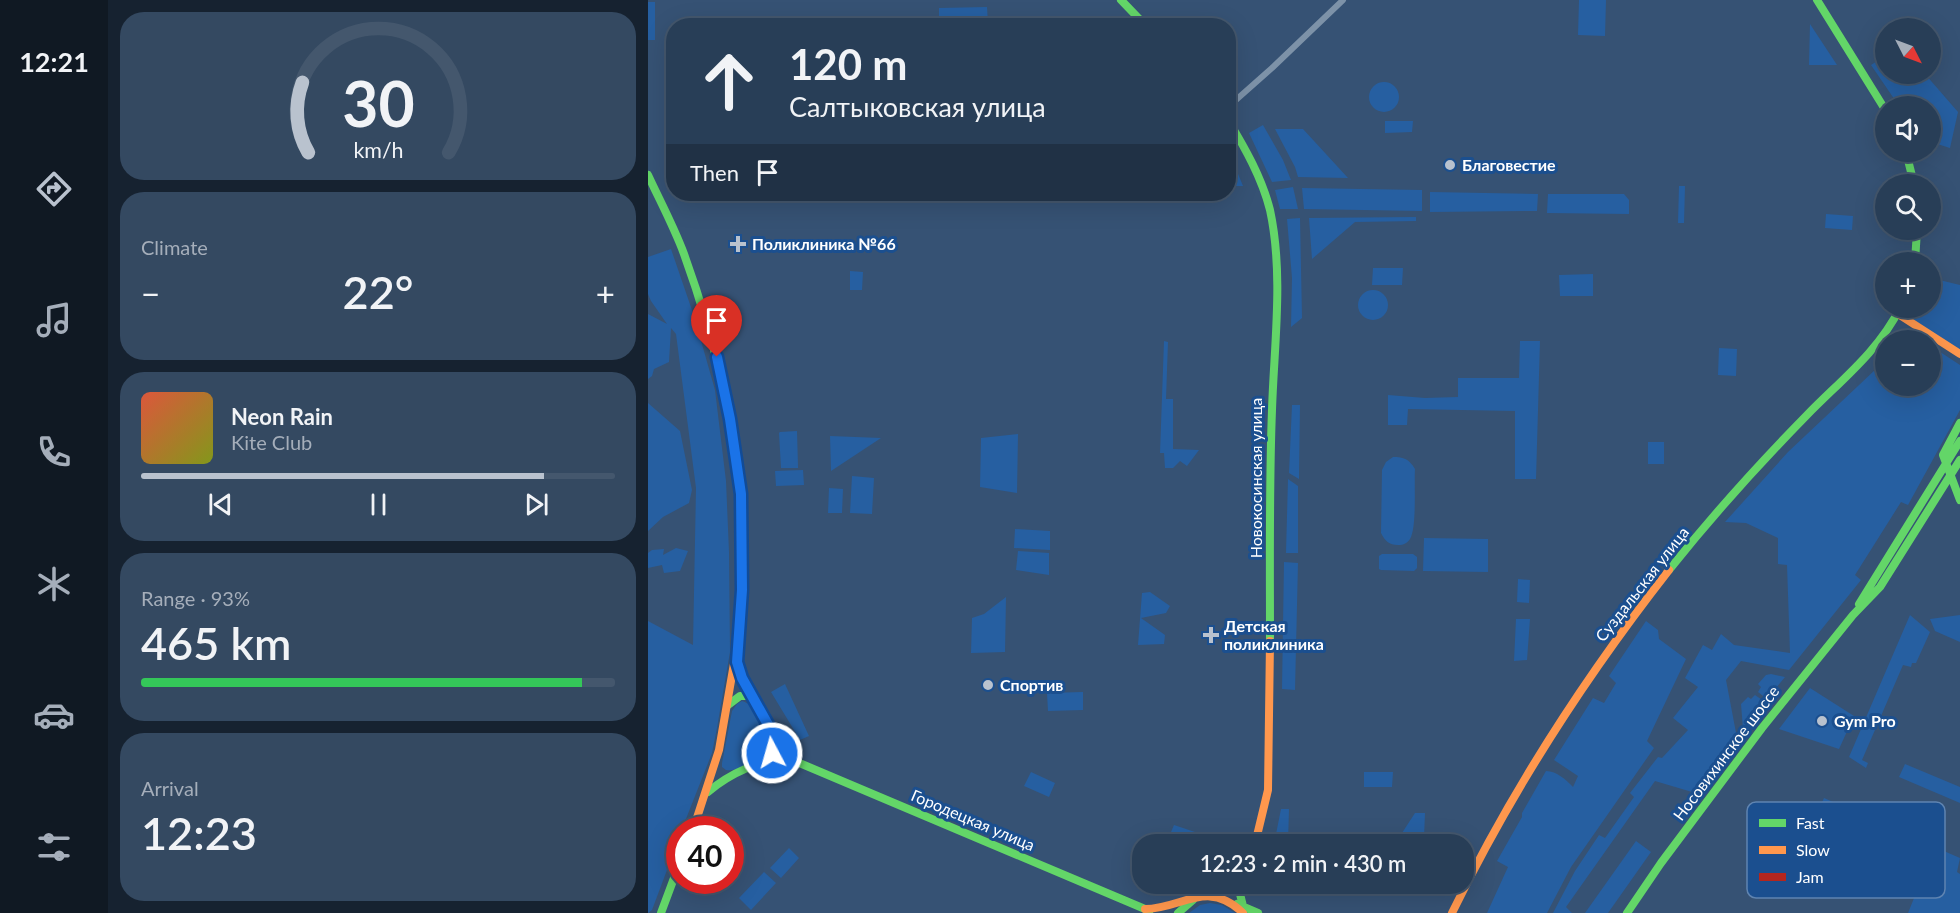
<!DOCTYPE html>
<html lang="en">
<head>
<meta charset="utf-8">
<style>
  body { margin:0; font-family:Lato,sans-serif; background:#344961; color:#f1f3f6; height:100vh; display:flex; flex-direction:column; font-size:22px; white-space:nowrap }
  * { box-sizing:border-box; margin:0 }
  p { font-size:20px; color:#a5aeba }
  .icon { flex:none; width:33px; height:33px; fill:none; stroke:currentColor; stroke-width:2; stroke-linecap:round; stroke-linejoin:round }
  .map { position:relative; flex:1; overflow:hidden }
  .side { display:flex; flex-direction:column; gap:12px; padding:12px; background:#162230; width:540px }
  .side>* { flex:none }
  .top-card { position:absolute; left:18px; top:18px; width:570px; height:183px; border-radius:24px; box-shadow:0 6px 24px #0002,0 0 0 2px #44576d; background:#283e57; color:#f1f3f6; overflow:hidden }
  .needle { width:39px; rotate:132deg }
  .buttons { position:absolute; left:1227px; top:18px; display:grid; gap:12px }
  .buttons a { display:grid; place-items:center; width:66px; height:66px; border-radius:50%; background:#283e57; box-shadow:0 6px 24px #0002,0 0 0 2px #44576d; font-size:30px }
  .speed { position:absolute; left:18px; top:816px; display:flex; gap:12px; font-size:30px; font-weight:700; text-align:center }
  .speed>* { display:grid; place-content:center; width:78px; height:78px; border-radius:50%; background:#283e57; box-shadow:0 6px 24px #0002,0 0 0 2px #44576d; line-height:1 }
  .speed .limit { border:9px solid #d22; background:#fff; color:#111 }
  .pin { position:absolute; display:grid; place-items:center; width:51px; height:51px; color:#fff; margin:-62px -26px; border-radius:50% 50% 50% 0; rotate:-45deg; box-shadow:0 0 6px #0007 }
  .pin .icon { rotate:45deg }
  .me { position:absolute; width:66px; margin:-33px; rotate:354deg; stroke-linejoin:round; filter:drop-shadow(0 0 4px #0008) }
  .turn { display:flex; align-items:center; gap:21px; height:126px; padding:0 24px; font-size:27px }
  .turn .icon { width:78px; height:78px; stroke-width:2.5 }
  .turn b { display:block; font-size:42px; line-height:51px }
  .then { display:flex; align-items:center; height:57px; padding:0 24px; background:#0003; gap:12px; font-size:22px }
  .big { font-size:45px; font-weight:600; line-height:1.1 }
  .side .tile { flex:1; display:flex; flex-direction:column; justify-content:center; gap:9px; min-width:0; padding:0 21px; border-radius:24px; background:#344961 }
  .side .dial { align-items:center; gap:0 }
  .dial svg { height:156px; overflow:visible; fill:none; stroke:#44576d; stroke-width:7; stroke-linecap:round; text-anchor:middle }
  .dial text { fill:#f1f3f6; stroke:none }
  .song { display:flex; align-items:center; gap:18px }
  .cover { width:72px; height:72px; border-radius:9px; background:linear-gradient(135deg,hsl(10 70% 55%),hsl(70 70% 35%)) }
  .played { height:6px; border-radius:3px; background:linear-gradient(90deg,#b9c2ce 85%,#44576d 85%) }
  .keys { display:flex; justify-content:space-around; direction:ltr }
  .heat { display:flex; justify-content:space-between; align-items:center; font-size:33px; direction:ltr }
  .charge { height:9px; border-radius:4px; background:linear-gradient(90deg,#34c759 93%,#44576d 0) }
  .trip { position:absolute; left:484px; top:834px; width:342px; height:60px; border-radius:24px; background:#283e57; box-shadow:0 6px 24px #0002,0 0 0 2px #44576d; font-weight:600; line-height:60px; text-align:center }
  main { display:flex; flex:1; min-height:0 }
  .menu { display:flex; flex-direction:column; width:108px; justify-content:space-around; align-items:center; background:#101923; color:#a5aeba }
  .menu .icon { width:42px; height:42px }
  .menu .selected { color:#b9c2ce }
  .menu b { font-size:27px; color:#f1f3f6 }
  .map>svg:first-child { display:block }
  .green { fill:#265fa1 }
  .lines { fill:none; stroke-linecap:round; stroke-linejoin:round }
  .street { stroke:#7d92a8; stroke-width:6 }
  .fast { stroke:#63d668; stroke-width:8 }
  .slow { stroke:#ff974d; stroke-width:8 }
  .jam { stroke:#b3261e; stroke-width:8 }
  .route-casing { stroke:#114b97; stroke-width:15 }
  .route { stroke:#1a73e8; stroke-width:10 }
  .poi-dot { fill:#b9c2ce; stroke:#1b4f8f; stroke-width:2 }
  .labels { text-anchor:middle; stroke-width:6; stroke-linejoin:round; paint-order:stroke }
  .poi-label { font-size:16px; font-weight:bold; fill:#fff; stroke:#1b4f8f; text-anchor:start }
  .street-label { font-size:16px; fill:#fff; stroke:#1b4f8f }
  .key { fill:#1b4f8f; stroke:#5f84b1; stroke-width:1.5 }
  .key-label { font-size:16px; fill:#fff }
</style>
</head>
<body>
<main>
<nav class="menu">
<b>12:21</b>
<svg class="icon selected" aria-label="directions" viewBox="0 0 24 24"><path d="M12 3l9 9-9 9-9-9zM9 14v-3h6M13 9l2 2-2 2"/></svg>
<svg class="icon" aria-label="music" viewBox="0 0 24 24"><path d="M9 18V5l10-2v13"/><circle cx="6" cy="18" r="3"/><circle cx="16" cy="16" r="3"/></svg>
<svg class="icon" aria-label="phone" viewBox="0 0 24 24"><path d="M5 4h4l2 5-3 2q2 4 5 5l2-3 5 2v4C11 20 4 13 5 4z"/></svg>
<svg class="icon" aria-label="climate" viewBox="0 0 24 24"><path d="M12 3v18M4 7l16 10M4 17L20 7"/></svg>
<svg class="icon" aria-label="car" viewBox="0 0 24 24"><path d="M5 17H2v-5l4-1 3-4h7l3 4 3 1v5h-3M9 17h6M6 11h13"/><circle cx="7" cy="17" r="2"/><circle cx="17" cy="17" r="2"/></svg>
<svg class="icon" aria-label="filters" viewBox="0 0 24 24"><path d="M4 7h16M4 17h16"/><circle cx="9" cy="7" r="2"/><circle cx="15" cy="17" r="2"/></svg>
</nav>
<section class="side">
<div class="tile dial"><svg viewBox="0 0 100 80">
<path d="M14 69A42 42 0 1 1 86 69"/>
<path d="M14 69A42 42 0 0 1 11 33" stroke="#b9c2ce"/>
<text x="50" y="56" font-size="32" font-weight="700">30</text>
<text x="50" y="72" font-size="11">km/h</text>
</svg></div>
<div class="tile"><p>Climate</p>
<div class="heat"><a>−</a><b class="big">22°</b><a>+</a></div>
</div>
<div class="tile">
<div class="song"><i class="cover"></i><div><b>Neon Rain</b><p>Kite Club</p></div></div>
<div class="played"></div>
<div class="keys"><svg class="icon" aria-label="previous" viewBox="0 0 24 24"><path d="M18 5L8 12l10 7zM5 5v14"/></svg><svg class="icon" aria-label="pause" viewBox="0 0 24 24"><path d="M8 5v14M16 5v14"/></svg><svg class="icon" aria-label="next" viewBox="0 0 24 24"><path d="M6 5l10 7-10 7zM19 5v14"/></svg></div>
</div>
<div class="tile"><p>Range · 93%</p><b class="big">465 km</b><div class="charge"></div></div>
<div class="tile"><p>Arrival</p><b class="big">12:23</b></div>
</section>
<div class="map">
<svg width="1312" height="913" viewBox="0 0 1312 913">
  <rect width="100%" height="100%" fill="#365274"/>
  <path class="green" d="M931 0H958L957 36 930 35Z
    M0 2H7V40H0Z
    M339 7 340 23H291V8Z
    M1162 24 1189 65H1161Z
    M1237 56 1238 74H1277L1310 112 1302 148 1283 142 1282 106H1251L1223 65Z
    M721 97a15 15 0 1 1 30 0a15 15 0 1 1-30 0Z
    M737 121H765L764 132 737 133Z
    M615 125 635 160 643 180 624 182 601 133Z
    M627 129H655L700 178 650 177 647 167Z
    M581 152 595 186H581Z
    M1031 186H1037L1036 223H1030Z
    M645 187 650 209H632L627 190Z
    M654 188 774 190V211L656 209Z
    M782 192 890 194 889 211 782 212Z
    M900 194H976L981 200V214L899 213Z
    M1178 214 1205 216 1204 230 1177 228Z
    M768 217V221L707 222 664 259 661 218Z
    M652 218 654 318 643 327 644 278 639 219Z
    M23 249 46 316 67 390 78 481 81 552 82 652 69 728 64 753 34 829 32 830 31 838 4 910 0 913V621L45 645 48 488 28 334 23 328 21 362 6 369 4 376 0 379V314L19 324 3 301 0 294V257Z
    M725 268H755L754 285H724Z
    M202 271 215 272 214 290H202Z
    M945 274V296H912L911 275Z
    M1283 278 1312 285V350L1262 319 1260 315 1264 308H1282Z
    M710 305a15 15 0 1 1 30 0a15 15 0 1 1-30 0Z
    M516 341 520 342 518 399H525V449L551 450 539 466 532 461 525 468H517L516 453H512Z
    M872 341H892L888 479H867V411L760 409 759 425H740V395L777 398 810 397V378H871Z
    M1283 346 1312 365V410L1260 505 1253 502 1207 575 1213 580 1141 670 1093 661 1078 680 1089 738 1044 792 1007 781 918 907 924 913H905L927 871 951 835 957 838 986 797 982 793 1010 757 1014 758 1040 730 1025 718 1050 687 1037 678 1055 645 1064 650 1073 634 1086 645 1142 653 1139 565 1130 564V538L1098 523 1077 522 1140 452 1228 369 1237 357 1238 386H1282Z
    M1071 348 1089 349 1088 376 1070 375Z
    M0 403 32 431 44 490 41 503 15 517 0 531Z
    M644 405H652L651 479 641 473Z
    M149 431 150 466V468H133L131 433 132 432Z
    M370 434 369 493 332 487 333 438Z
    M182 436 233 438 183 471Z
    M1000 442H1016V464H1000Z
    M745 457C756 457 761 459 767 469 766 484 769 528 762 539 759 543 756 545 750 545 741 545 737 541 733 533L734 470 738 462Z
    M155 470 156 485 128 486 127 471Z
    M204 476 226 478 224 514 202 513Z
    M640 479 650 486V553H638Z
    M181 488 195 489 194 513H180Z
    M367 529 402 531V550L366 548Z
    M776 538 840 539V572L775 571Z
    M28 548 40 551 32 571 16 573 14 565 0 568V553L4 550 16 549 15 555Z
    M370 551 401 553V575L368 570Z
    M734 554H765L769 557V568L766 571 733 570 731 569V556Z
    M636 562 650 563 647 690 634 689Z
    M870 579 882 580 881 603 869 602Z
    M502 592 522 606 518 613 493 618 517 635 516 644 490 645 494 593Z
    M358 597 357 652 323 653 324 618 336 614Z
    M1262 615 1282 632 1268 663H1264L1263 667 1255 665 1214 760 1220 763 1218 768 1201 757Z
    M1312 615V642L1287 631 1282 619Z
    M868 619H882L879 660 866 661Z
    M998 621 1010 630 1011 639 1038 659 999 741 1006 748 923 867 899 913H839L860 867 849 861 874 817V813L898 771C909 771 918 780 925 787L930 776 906 760 945 698 956 703 968 683 961 676Z
    M1123 674 1137 677 1119 699 1110 692 1113 687 1110 684 1118 675Z
    M137 684 161 736 152 740 123 692Z
    M1162 688 1206 716 1191 749 1131 729Z
    M435 692V710L400 711 399 693Z
    M1107 695 1117 702 1095 729 1093 704 1100 697 1103 699Z
    M94 701C108 704 119 731 123 743 116 757 94 772 78 770L74 767V763L84 711 89 704Z
    M1257 764 1312 787V803L1251 777Z
    M383 772 407 783 401 797 376 786Z
    M716 772H745L744 787H716Z
    M1176 798 1224 819 1220 832 1238 838 1221 830 1227 815 1243 822 1237 837 1243 828 1312 858 1309 872 1312 874V913H1260L1281 861 1240 843 1234 857 1162 828Z
    M633 809H641L640 844H626Z
    M767 813H777L776 838 754 839V833Z
    M526 825 547 832 542 844H518Z
    M988 841 1003 852 960 913H937Z
    M141 848 151 858 133 878 122 868Z
    M116 872 128 883 103 910 91 898Z
    M562 903 574 905 587 913H541L552 905Z"/>
  <g class="lines">
    <path class="street" d="M580 107 624 68 695 0"/>
    <path class="fast" d="M473 0 498 26
      M1169 0 1238 111
      M580 120C597 148 614 178 622 210 636 275 626 345 624 410 621 487 622 564 622 641
      M1258 152 1266 184
      M0 175C12 201 26 227 36 254 74 359 99 471 94 584 93 606 90 629 88 652
      M1267 262 1269 230
      M1312 423 1295 455 1312 500
      M1021 570C1064 516 1110 465 1159 415 1192 381 1230 352 1252 308
      M1211 604 1312 441
      M80 705 92 696H100L107 701
      M60 792C81 774 114 758 142 759L497 909 501 913
      M592 884V894L596 910
      M564 896 580 884
      M589 904 610 913
      M13 913 32 862
      M530 913 545 900
      M979 913 1013 863 1114 728 1205 615 1232 587 1312 460"/>
    <path class="slow" d="M1250 314 1312 354
      M45 830 71 750 88 652
      M607 844 620 790 622 641
      M497 909C534 909 559 878 595 913
      M804 913C863 792 938 676 1021 570"/>
    <path class="jam" d="M89 661 94 678 135 752 142 759"/>
  </g>
  <g class="lines">
    <g class="route-casing">
      <path id="route" d="M69 357 82 419 93 494 94 590 89 662 94 678 128 739V744L124 753"/>
    </g>
    <use href="#route" class="route"/>
  </g>
  <g class="poi-dot">
    <circle cx="802" cy="165" r="6"/>
    <path d="M87 235h6v6h6v6h-6v6h-6v-6h-6v-6h6z"/>
    <path d="M560 626h6v6h6v6h-6v6h-6v-6h-6v-6h6z"/>
    <circle cx="340" cy="685" r="6"/>
    <circle cx="1174" cy="721" r="6"/>
  </g>
  <g class="labels">
    <g class="poi-label">
      <text x="814" y="171">Благовестие</text>
      <text x="104" y="250">Поликлиника №66</text>
      <text x="576" y="632">Детская<tspan x="576" dy="18">поликлиника</tspan></text>
      <text x="352" y="691">Спортив</text>
      <text x="1186" y="727">Gym Pro</text>
    </g>
    <g class="street-label">
      <text transform="translate(608 478) rotate(-90)" y="6">Новокосинская улица</text>
      <text transform="translate(994 584) rotate(-52)" y="6">Суздальская улица</text>
      <text transform="translate(1078 753) rotate(-53)" y="6">Носовихинское шоссе</text>
      <text transform="translate(325 820) rotate(23)" y="6">Городецкая улица</text>
    </g>
  </g>
  <rect x="1099" y="802" width="198" height="96" rx="9" class="key"/>
  <rect x="1111" y="819" width="27" height="8" fill="#63d668"/>
  <rect x="1111" y="846" width="27" height="8" fill="#ff974d"/>
  <rect x="1111" y="873" width="27" height="8" fill="#b3261e"/>
  <g class="key-label">
    <text x="1148" y="829">Fast</text>
    <text x="1148" y="856">Slow</text>
    <text x="1148" y="883">Jam</text>
  </g>
</svg>
<div class="buttons">
<a><svg class="needle" viewBox="-14 -14 28 28"><path d="M0-13l5 13h-10z" fill="#e53935"/><path d="M0 13l5-13h-10z" fill="#a5aeba"/></svg></a>
<a><svg class="icon" aria-label="sound" viewBox="0 0 24 24"><path d="M4 9h4l5-4v14l-5-4H4zM17 9q2 3 0 6"/></svg></a>
<a><svg class="icon" aria-label="search" viewBox="0 0 24 24"><circle cx="10" cy="10" r="6"/><path d="M15 15l6 6"/></svg></a>
<a>+</a>
<a>−</a>
</div>
<div class="speed"><div class="limit">40</div></div>
<div class="pin" style="left:69px;top:357px;background:#d93025"><svg class="icon" aria-label="arrive" viewBox="0 0 24 24"><path d="M6 21V4h12l-3 4 3 4H6"/></svg></div>
<svg class="me" style="left:124px;top:753px" viewBox="-20 -20 40 40"><circle r="17" fill="#1a73e8" stroke="#fff" stroke-width="3"/><path d="M0-11L8 9 0 5-8 9z" fill="#fff"/></svg>
<div class="trip">12:23 · 2 min · 430 m</div>
<div class="top-card">
<div class="turn"><svg class="icon" aria-label="ahead" viewBox="0 0 24 24"><path d="M12 20V5M6 11l6-6 6 6"/></svg><div><b>120 m</b>Салтыковская улица</div></div>
<div class="then">Then<svg class="icon" aria-label="arrive" viewBox="0 0 24 24"><path d="M6 21V4h12l-3 4 3 4H6"/></svg></div>
</div>
</div>
</main>
</body>
</html>
